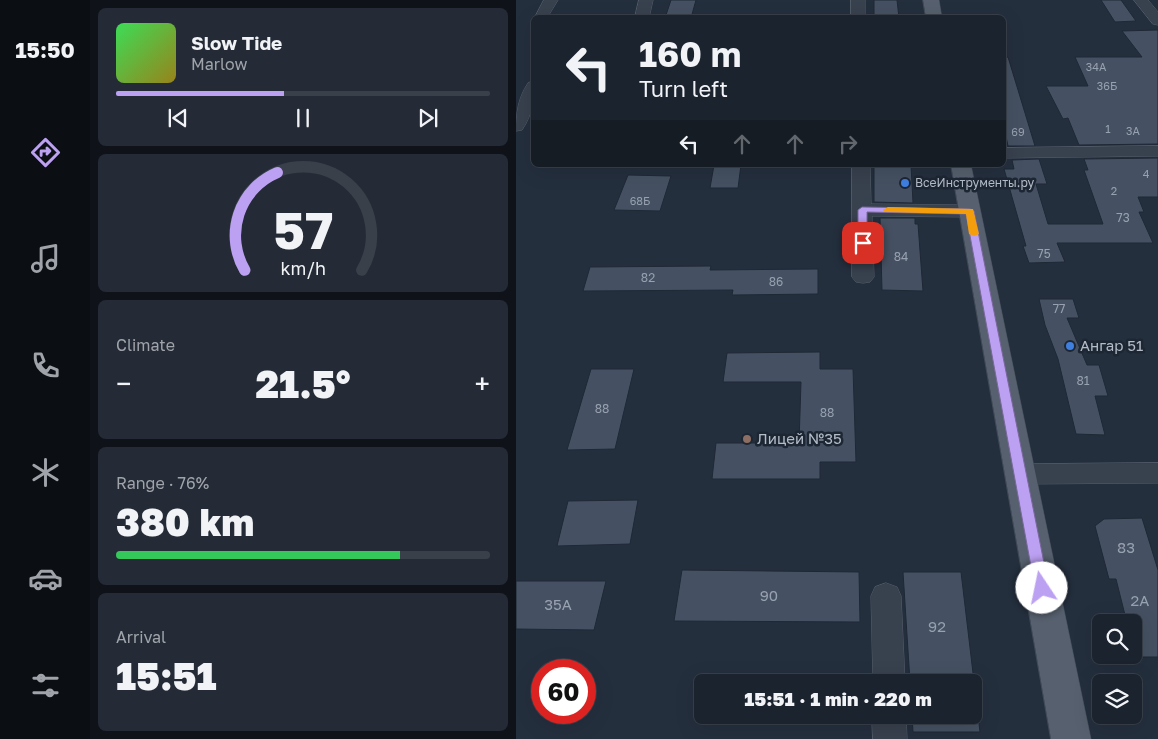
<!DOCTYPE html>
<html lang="en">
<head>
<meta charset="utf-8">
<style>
  body { margin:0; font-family:"Golos Text",sans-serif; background:#242b36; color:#f1f3f6; height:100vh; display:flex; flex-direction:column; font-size:19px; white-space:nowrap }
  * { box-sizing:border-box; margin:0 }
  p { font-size:16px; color:#a0a4aa }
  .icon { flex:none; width:28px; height:28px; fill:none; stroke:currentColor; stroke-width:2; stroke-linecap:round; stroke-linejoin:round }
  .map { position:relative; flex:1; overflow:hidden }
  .drawer { display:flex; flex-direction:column; gap:8px; padding:8px; background:#0f1319; width:426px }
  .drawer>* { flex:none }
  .banner { position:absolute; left:15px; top:15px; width:475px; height:152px; border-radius:8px; box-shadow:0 5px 20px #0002,0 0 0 1px #39404a; background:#1b232e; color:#f1f3f6; overflow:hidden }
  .tools { position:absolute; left:576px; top:614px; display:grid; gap:10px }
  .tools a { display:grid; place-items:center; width:50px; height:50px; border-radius:8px; background:#1b232e; box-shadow:0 5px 20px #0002,0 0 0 1px #39404a; font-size:25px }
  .speed { position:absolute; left:15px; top:659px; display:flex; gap:10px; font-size:25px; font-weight:700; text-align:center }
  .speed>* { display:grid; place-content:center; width:65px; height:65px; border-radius:50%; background:#1b232e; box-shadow:0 5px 20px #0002,0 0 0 1px #39404a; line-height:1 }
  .speed .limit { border:8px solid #d22; background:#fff; color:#111 }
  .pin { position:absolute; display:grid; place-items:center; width:42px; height:42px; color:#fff; margin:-21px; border-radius:10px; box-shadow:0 2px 8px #0006 }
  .me { position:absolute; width:55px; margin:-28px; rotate:349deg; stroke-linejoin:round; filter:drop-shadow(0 0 4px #0008) }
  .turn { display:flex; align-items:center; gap:18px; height:105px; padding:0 25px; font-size:22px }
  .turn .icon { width:65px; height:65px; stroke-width:2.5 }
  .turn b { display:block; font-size:35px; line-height:42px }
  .lanes { display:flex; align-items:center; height:48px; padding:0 25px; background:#0003; justify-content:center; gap:25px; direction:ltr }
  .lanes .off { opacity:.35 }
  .big { font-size:38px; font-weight:800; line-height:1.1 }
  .drawer .card { flex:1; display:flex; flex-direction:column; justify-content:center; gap:8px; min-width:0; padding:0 18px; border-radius:8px; background:#242b36 }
  .drawer .dial { align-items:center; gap:0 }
  .dial svg { height:130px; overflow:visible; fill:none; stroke:#39404a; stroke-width:7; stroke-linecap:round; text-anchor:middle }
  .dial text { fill:#f1f3f6; stroke:none }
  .song { display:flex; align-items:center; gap:15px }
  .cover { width:60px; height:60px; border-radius:8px; background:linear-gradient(135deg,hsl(130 70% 55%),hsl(50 70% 35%)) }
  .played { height:5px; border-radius:2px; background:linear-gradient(90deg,#bca0f2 45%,#39404a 45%) }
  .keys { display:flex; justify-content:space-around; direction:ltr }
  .heat { display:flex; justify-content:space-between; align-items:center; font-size:28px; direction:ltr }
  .charge { height:8px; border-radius:4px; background:linear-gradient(90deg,#34c759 76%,#39404a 0) }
  .trip { position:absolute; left:178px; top:674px; width:288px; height:50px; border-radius:8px; background:#1b232e; box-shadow:0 5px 20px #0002,0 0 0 1px #39404a; font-weight:800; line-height:50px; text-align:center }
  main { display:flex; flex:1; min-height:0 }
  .tabs { display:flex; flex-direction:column; width:90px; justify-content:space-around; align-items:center; background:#0b0e12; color:#a0a4aa }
  .tabs .icon { width:35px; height:35px }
  .tabs .selected { color:#bca0f2 }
  .tabs b { font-size:22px; color:#f1f3f6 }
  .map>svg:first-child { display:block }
  .building { fill:#455162; stroke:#1f2835 }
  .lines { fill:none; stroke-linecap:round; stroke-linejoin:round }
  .minor-casing { stroke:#565f6c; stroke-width:1 }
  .major-casing { stroke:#414a57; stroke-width:1 }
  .minor { fill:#38414e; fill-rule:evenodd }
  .major { fill:#56606e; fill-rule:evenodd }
  .route { fill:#bca0f2; stroke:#7a689d }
  .slow { fill:#f59e0b }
  .shop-dot { fill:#3f7fe0; stroke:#1d2633; stroke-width:2 }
  .education-dot { fill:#8d6e63; stroke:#1d2633; stroke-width:2 }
  .labels { text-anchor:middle; stroke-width:5; stroke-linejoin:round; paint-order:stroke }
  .far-number-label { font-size:11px; fill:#98a1af }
  .far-poi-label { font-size:12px; fill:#b4bcc9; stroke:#1d2633; text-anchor:start }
  .number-label { font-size:12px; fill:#98a1af }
  .poi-label { font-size:15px; fill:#b4bcc9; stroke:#1d2633; text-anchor:start }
  .near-number-label { font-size:15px; fill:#98a1af }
</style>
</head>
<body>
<main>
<nav class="tabs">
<b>15:50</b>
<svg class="icon selected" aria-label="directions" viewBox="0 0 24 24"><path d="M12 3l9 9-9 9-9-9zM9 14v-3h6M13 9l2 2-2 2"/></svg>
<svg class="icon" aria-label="music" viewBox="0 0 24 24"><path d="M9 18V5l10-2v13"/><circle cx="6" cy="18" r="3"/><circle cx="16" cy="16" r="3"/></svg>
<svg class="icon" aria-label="phone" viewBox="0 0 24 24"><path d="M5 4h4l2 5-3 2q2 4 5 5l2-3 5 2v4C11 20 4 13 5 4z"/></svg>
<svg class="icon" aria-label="climate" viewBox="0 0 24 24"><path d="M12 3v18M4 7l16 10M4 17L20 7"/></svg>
<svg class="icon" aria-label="car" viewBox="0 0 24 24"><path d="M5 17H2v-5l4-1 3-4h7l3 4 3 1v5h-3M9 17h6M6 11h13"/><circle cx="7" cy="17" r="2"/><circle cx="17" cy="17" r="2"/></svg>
<svg class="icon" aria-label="filters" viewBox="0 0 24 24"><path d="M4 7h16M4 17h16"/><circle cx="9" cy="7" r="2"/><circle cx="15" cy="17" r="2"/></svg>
</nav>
<section class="drawer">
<div class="card">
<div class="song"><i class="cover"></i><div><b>Slow Tide</b><p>Marlow</p></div></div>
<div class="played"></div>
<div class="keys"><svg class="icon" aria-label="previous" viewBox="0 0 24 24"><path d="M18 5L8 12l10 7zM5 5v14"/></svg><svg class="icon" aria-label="pause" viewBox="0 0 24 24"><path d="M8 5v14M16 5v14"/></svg><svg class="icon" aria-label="next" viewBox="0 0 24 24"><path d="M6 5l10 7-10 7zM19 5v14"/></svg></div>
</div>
<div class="card dial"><svg viewBox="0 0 100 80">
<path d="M14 69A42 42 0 1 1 86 69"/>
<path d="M14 69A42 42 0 0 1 34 9" stroke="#bca0f2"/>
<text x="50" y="56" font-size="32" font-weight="700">57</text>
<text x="50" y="72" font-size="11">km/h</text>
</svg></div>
<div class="card"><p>Climate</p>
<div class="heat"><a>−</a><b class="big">21.5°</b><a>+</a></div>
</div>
<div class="card"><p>Range · 76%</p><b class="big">380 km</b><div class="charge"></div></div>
<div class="card"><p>Arrival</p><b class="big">15:51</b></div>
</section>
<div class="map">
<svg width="642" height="739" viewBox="0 0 642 739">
  <rect width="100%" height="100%" fill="#242f3e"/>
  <path class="building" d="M155 0H180L175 18H149Z
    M358 0H381L383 18H358Z
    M585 0H605L620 21 599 22Z
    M642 30V144L563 145 552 118 547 119 530 86H572L559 57H626L606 31Z
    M492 57 519 146H492L488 127V58Z
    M642 158V197H622L628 212H623L637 243H541L549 262 513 263 507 246H510L488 169H498L496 160 523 159 531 184H520L532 224H587L568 170H572L568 159Z
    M198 165H225L222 188H194Z
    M358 165H395L397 203 358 202Z
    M112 175 155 176 144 211 98 210Z
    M364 218H399V224H402L407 291 366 290Z
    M195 266 194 270 302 269V294L216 295 217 290 67 291 74 267Z
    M523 299H557L563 318H551L571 365H583L592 396H579L589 435 560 434 542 359 529 325Z
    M304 352V369H337L340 462H304V479H196L200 443H283L285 382H207L211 353Z
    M75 369H118L99 449 51 450Z
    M122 500 114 544 41 546 52 501Z
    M626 518 642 570V657H611V655H618V622H603L602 619H610L600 579H593L579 526 588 519Z
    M166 570 343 572 344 622 158 621Z
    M387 572H445L464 732H397L396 715H456V682H394Z
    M0 581H90L78 630 0 629Z"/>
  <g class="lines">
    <g class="minor-casing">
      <path id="minor" d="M28 0H42L31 18 18 19Z
        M123 0H137L133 18 119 17Z
        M335 0H349V18H335Z
        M618 0H632L642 12V25L637 24Z
        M18 81C18 99 17 114 6 130L0 131C0 113 2 98 12 83Z
        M642 146V156L488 158V148Z
        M336 165H354L355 204 454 205 461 207 464 211 461 215 454 217 356 216 358 277 354 282 347 283 340 282 336 277Z
        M642 463V483L505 484 496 481 492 474 496 467 505 464Z
        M370 583 381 587 385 596 389 682H357L355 596 359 587Z
        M356 715H390L391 739H357Z"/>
    </g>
    <g class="major-casing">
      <path id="major" d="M407 0H423L426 18H410Z
        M435 165H455L575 739H535Z"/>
    </g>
    <use href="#minor" class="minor"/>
    <use href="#major" class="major"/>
  </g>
  <path class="route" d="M346 207 454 209 458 211 533 588 531 592 526 594 521 592 519 588 450 214 351 212V243L347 246 342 243V210Z"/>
  <path class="slow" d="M372 207 457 209 463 234 458 236 453 234 450 214 368 212 367 210Z"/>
  <g class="shop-dot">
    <circle cx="389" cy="183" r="5"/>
    <circle cx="554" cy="346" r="5"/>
  </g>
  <circle class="education-dot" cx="231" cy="439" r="5"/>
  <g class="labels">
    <g class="far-number-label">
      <text x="580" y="71">34А</text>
      <text x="591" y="90">36Б</text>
      <text x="592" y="133">1</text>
      <text x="617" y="135">3А</text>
      <text x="502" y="136">69</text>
      <text x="630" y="178">4</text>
      <text x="598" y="195">2</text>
      <text x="124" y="205">68Б</text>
    </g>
    <g class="far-poi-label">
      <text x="399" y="187">ВсеИнструменты.ру</text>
    </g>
    <g class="number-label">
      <text x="607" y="222">73</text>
      <text x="528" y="258">75</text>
      <text x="385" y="261">84</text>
      <text x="132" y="282">82</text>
      <text x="260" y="286">86</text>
      <text x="543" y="313">77</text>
      <text x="567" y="385">81</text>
      <text x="86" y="413">88</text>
      <text x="311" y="417">88</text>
    </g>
    <g class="poi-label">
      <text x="564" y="351">Ангар 51</text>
      <text x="241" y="444">Лицей №35</text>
    </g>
    <g class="near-number-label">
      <text x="610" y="553">83</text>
      <text x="253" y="601">90</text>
      <text x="624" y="606">2А</text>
      <text x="42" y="610">35А</text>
      <text x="421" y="632">92</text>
    </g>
  </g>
</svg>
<div class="tools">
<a><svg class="icon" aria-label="search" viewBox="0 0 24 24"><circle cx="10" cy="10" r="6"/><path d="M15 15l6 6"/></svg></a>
<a><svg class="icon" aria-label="layers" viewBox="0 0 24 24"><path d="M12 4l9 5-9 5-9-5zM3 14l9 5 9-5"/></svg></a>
</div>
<div class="speed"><div class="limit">60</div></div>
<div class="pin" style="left:347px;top:243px;background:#d93025"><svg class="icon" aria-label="arrive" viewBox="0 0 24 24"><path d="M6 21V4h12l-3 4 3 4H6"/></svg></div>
<svg class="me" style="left:526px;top:588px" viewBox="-20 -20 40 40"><circle r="19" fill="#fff"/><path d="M0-13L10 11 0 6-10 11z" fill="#bca0f2"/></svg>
<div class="trip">15:51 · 1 min · 220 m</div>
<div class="banner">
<div class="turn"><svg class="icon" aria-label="left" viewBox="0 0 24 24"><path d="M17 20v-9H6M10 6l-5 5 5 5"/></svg><div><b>160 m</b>Turn left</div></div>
<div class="lanes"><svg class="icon" aria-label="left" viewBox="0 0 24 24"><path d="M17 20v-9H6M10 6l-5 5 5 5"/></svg><svg class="icon off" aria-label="ahead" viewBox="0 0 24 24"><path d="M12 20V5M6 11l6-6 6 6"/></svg><svg class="icon off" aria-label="ahead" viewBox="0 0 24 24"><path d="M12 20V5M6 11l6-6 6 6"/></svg><svg class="icon off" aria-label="right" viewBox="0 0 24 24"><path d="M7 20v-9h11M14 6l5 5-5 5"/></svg></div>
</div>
</div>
</main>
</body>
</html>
